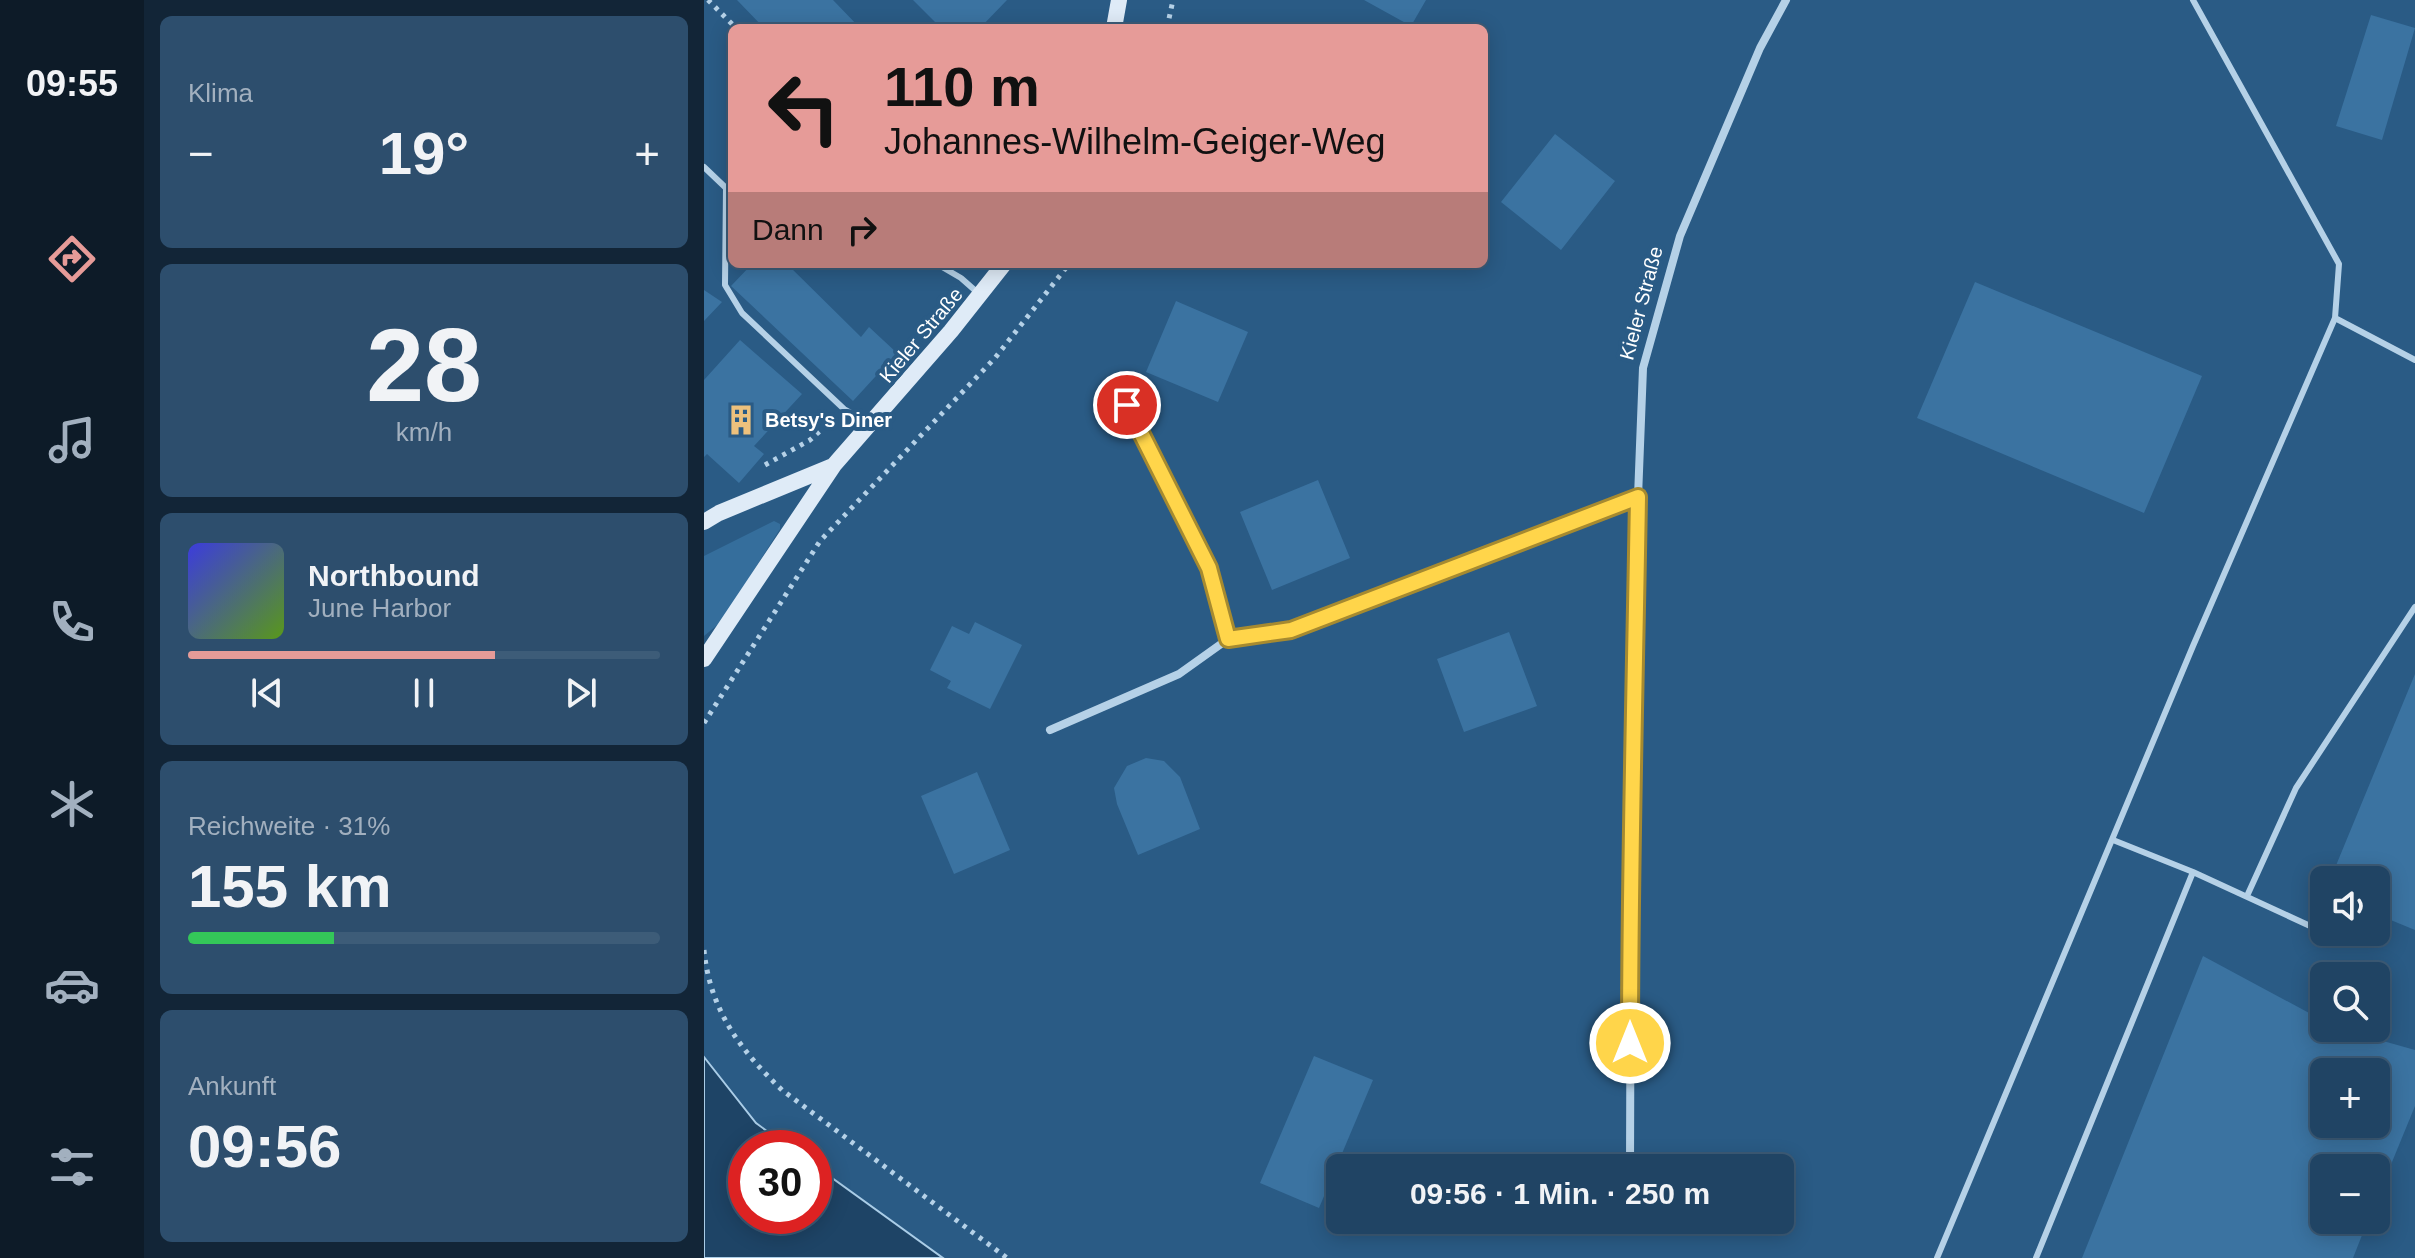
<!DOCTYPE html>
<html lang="de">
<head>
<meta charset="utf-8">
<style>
  body { margin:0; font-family:Arial,sans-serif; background:#2d4e6d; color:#f1f3f6; height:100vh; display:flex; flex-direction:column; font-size:30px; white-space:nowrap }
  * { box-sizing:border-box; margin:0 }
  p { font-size:26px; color:#a2b0bf }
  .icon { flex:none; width:44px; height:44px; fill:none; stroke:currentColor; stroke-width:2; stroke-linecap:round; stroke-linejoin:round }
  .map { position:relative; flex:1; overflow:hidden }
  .drawer { display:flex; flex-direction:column; gap:16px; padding:16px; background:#122537; width:560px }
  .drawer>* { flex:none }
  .top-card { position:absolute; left:24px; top:24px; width:760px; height:244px; border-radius:12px; box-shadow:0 4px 20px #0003,0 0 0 2px #3d5c78; background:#e69b98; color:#111; overflow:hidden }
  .buttons { position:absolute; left:1606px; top:866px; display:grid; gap:16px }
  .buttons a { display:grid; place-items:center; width:80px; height:80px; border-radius:12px; background:#204464; box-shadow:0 4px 20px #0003,0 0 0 2px #3d5c78; font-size:40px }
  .speed { position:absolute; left:24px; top:1130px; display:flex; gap:16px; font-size:40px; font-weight:700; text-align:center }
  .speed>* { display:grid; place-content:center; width:104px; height:104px; border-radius:50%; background:#204464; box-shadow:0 4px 20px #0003,0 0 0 2px #3d5c78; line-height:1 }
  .speed .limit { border:12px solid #d22; background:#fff; color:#111 }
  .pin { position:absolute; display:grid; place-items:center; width:68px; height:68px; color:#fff; margin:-34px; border:4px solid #fff; border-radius:50%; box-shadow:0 2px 8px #0007 }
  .me { position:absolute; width:88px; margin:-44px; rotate:0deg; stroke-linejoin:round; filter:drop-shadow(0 0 6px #0008) }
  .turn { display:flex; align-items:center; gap:28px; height:168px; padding:0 24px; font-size:36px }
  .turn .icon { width:104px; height:104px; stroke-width:2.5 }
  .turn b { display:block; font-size:56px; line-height:68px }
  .then { display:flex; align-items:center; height:76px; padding:0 24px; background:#0003; gap:16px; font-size:30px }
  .big { font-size:60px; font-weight:600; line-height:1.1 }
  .drawer .tile { flex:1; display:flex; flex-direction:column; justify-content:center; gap:12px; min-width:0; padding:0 28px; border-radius:12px; background:#2d4e6d }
  .drawer .dial { align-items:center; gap:0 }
  .dial b { font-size:104px; line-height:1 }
  .song { display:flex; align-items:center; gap:24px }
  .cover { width:96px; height:96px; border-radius:12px; background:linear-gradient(135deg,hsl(240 70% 55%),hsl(90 70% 35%)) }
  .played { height:8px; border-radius:4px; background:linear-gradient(90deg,#e69b98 65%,#3d5c78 65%) }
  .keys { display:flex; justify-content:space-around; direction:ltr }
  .heat { display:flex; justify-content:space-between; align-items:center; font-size:44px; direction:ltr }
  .charge { height:12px; border-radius:6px; background:linear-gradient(90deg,#34c759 31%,#3d5c78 0) }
  .trip { position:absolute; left:622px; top:1154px; width:468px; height:80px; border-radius:12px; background:#204464; box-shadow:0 4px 20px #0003,0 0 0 2px #3d5c78; font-weight:600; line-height:80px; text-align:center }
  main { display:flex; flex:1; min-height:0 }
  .menu { display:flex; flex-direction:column; width:144px; justify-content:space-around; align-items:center; background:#0d1b28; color:#a2b0bf }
  .menu .icon { width:56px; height:56px }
  .menu .active { color:#e69b98 }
  .menu b { font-size:36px; color:#f1f3f6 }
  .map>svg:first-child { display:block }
  .green { fill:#356e9c }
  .water { fill:#1e4466; stroke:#aacde7; stroke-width:2 }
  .building { fill:#3b73a1; fill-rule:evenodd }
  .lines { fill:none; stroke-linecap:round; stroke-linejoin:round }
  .path { stroke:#b5d1e7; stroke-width:5; stroke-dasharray:4 6; stroke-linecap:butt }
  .lane { stroke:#b5d1e7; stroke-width:6 }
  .street { stroke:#b5d1e7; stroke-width:8 }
  .secondary { stroke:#dfebf7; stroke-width:16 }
  .route-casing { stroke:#a68a30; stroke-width:20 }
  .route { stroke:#ffd54a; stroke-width:14 }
  .labels { text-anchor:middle; stroke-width:8; stroke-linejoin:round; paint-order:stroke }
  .street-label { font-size:20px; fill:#fff; stroke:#2a5b85 }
  .poi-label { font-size:20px; font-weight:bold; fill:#fff; stroke:#2a5b85; text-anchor:start }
</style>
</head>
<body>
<main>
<nav class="menu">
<b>09:55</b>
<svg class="icon active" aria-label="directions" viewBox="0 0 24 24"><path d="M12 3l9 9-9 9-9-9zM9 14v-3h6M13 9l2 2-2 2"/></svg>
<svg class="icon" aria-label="music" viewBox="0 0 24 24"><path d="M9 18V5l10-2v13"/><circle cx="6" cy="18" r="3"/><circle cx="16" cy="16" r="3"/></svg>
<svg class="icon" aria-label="phone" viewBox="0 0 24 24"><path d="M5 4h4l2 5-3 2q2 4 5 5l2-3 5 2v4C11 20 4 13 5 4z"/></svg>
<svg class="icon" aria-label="climate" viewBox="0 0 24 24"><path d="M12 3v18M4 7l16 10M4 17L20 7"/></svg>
<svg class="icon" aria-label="car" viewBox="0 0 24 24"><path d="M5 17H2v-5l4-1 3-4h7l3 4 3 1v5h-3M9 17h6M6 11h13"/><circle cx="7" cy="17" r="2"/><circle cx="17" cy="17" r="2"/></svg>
<svg class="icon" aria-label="filters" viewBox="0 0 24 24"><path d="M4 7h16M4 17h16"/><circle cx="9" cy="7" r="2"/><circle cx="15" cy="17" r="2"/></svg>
</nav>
<section class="drawer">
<div class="tile"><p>Klima</p>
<div class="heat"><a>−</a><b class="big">19°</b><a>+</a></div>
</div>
<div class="tile dial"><b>28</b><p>km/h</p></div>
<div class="tile">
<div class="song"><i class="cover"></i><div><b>Northbound</b><p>June Harbor</p></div></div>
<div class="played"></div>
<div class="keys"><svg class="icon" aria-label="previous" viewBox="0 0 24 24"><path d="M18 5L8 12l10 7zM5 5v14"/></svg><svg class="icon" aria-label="pause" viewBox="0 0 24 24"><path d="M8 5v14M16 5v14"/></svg><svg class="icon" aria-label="next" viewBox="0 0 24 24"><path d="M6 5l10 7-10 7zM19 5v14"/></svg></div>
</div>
<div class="tile"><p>Reichweite · 31%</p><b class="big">155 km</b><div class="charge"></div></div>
<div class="tile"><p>Ankunft</p><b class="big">09:56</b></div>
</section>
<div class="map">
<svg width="1711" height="1258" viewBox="0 0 1711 1258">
  <rect width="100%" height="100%" fill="#2a5b85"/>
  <path class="green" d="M70 521 76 524V529L17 622 0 636V556Z"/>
  <path class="water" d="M0 1057 52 1123 86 1148H42V1216H110V1165L239 1258H0Z"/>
  <path class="building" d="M33 0H129L156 28H60Z
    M209 0H303L276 28H237Z
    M660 0H722L707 26Z
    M1667 15 1711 28 1678 140 1632 126Z
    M851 134 911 181 857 250 797 202Z
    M48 264H83L157 337 165 327 193 353 149 401 27 286Z
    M1271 282 1498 376 1440 513 1213 418Z
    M0 290 18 302 0 321Z
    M472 301 544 332 514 402 442 372Z
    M36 340 98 394 50 446 60 454 35 483 3 454 0 457V380Z
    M614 480 646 558 568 590 536 512Z
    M271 622 318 645 286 709 243 688 247 681 226 670 248 626 265 634Z
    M805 632 833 706 760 732 733 659Z
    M1711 674V930L1672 914V880H1626Z
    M442 758 460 761 476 777 496 829 434 855 413 804 410 788 423 766Z
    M273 772 306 850 250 874 217 796Z
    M1499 956 1620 1021V1028H1633L1711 1050V1106L1672 1201V1168H1620V1220H1664L1649 1258H1378ZM1620 1072H1672V1124H1620Z
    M610 1056 669 1080 615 1208 556 1183Z"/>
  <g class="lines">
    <path class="path" d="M4 0 32 28
      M463 28 469 0
      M61 465 106 440 128 420
      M0 723 116 541 291 358 365 264
      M0 950C6 1010 36 1050 78 1090L303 1258"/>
    <path class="lane" d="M0 167 22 188H28
      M22 188 21 285 38 313 140 409 163 422
      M233 264 257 278 274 293
      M1631 318 1711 360
      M1409 840 1489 872 1643 943
      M1543 896 1592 788 1711 607
      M1233 1258 1489 646 1631 318 1635 264 1489 0
      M1332 1258 1489 872"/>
    <path class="street" d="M423 405 505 568 524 639
      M346 730 475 674 524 639 587 630 934 497
      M926 1168 927 854 931 748 934 497 939 368 976 236 1056 48 1082 0
      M925 1222V1220"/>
    <path class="secondary" d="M410 28 415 0
      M0 522 15 513 129 466
      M0 659 130 465 247 331 300 264"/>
  </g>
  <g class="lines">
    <g class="route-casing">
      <path id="route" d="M423 405 505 568 524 639 587 630 934 497C931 679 926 861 926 1043"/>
    </g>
    <use href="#route" class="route"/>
  </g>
  <defs>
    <g id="building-bare" transform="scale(2.4)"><path d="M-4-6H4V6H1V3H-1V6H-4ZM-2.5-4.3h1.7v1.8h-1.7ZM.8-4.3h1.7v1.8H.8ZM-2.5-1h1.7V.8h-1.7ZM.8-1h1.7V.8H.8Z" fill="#edc17d" stroke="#2a5b85" stroke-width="2.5" paint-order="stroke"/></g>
  </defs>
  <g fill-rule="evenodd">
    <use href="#building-bare" x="37" y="420"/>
  </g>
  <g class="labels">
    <g class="street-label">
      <text transform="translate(937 303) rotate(-75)" y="7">Kieler Straße</text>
      <text transform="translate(217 335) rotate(-50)" y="7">Kieler Straße</text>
    </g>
    <g class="poi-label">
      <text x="61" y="427">Betsy's Diner</text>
    </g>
  </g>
</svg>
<div class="buttons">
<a><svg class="icon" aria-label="sound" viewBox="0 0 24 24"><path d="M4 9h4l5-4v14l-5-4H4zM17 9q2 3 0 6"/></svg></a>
<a><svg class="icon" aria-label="search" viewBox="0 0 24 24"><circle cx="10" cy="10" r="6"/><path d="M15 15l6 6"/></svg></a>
<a>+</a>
<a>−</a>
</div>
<div class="speed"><div class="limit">30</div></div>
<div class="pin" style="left:423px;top:405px;background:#d93025"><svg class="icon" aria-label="arrive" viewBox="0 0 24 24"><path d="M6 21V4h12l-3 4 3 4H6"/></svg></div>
<svg class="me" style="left:926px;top:1043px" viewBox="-20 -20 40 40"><circle r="17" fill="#ffd54a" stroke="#fff" stroke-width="3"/><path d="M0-11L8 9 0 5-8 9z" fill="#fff"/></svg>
<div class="trip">09:56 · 1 Min. · 250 m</div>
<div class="top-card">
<div class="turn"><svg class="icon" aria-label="left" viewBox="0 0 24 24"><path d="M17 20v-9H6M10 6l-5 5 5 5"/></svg><div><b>110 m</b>Johannes-Wilhelm-Geiger-Weg</div></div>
<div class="then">Dann<svg class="icon" aria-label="right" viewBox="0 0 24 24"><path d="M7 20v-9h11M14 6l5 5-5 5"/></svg></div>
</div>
</div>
</main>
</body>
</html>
